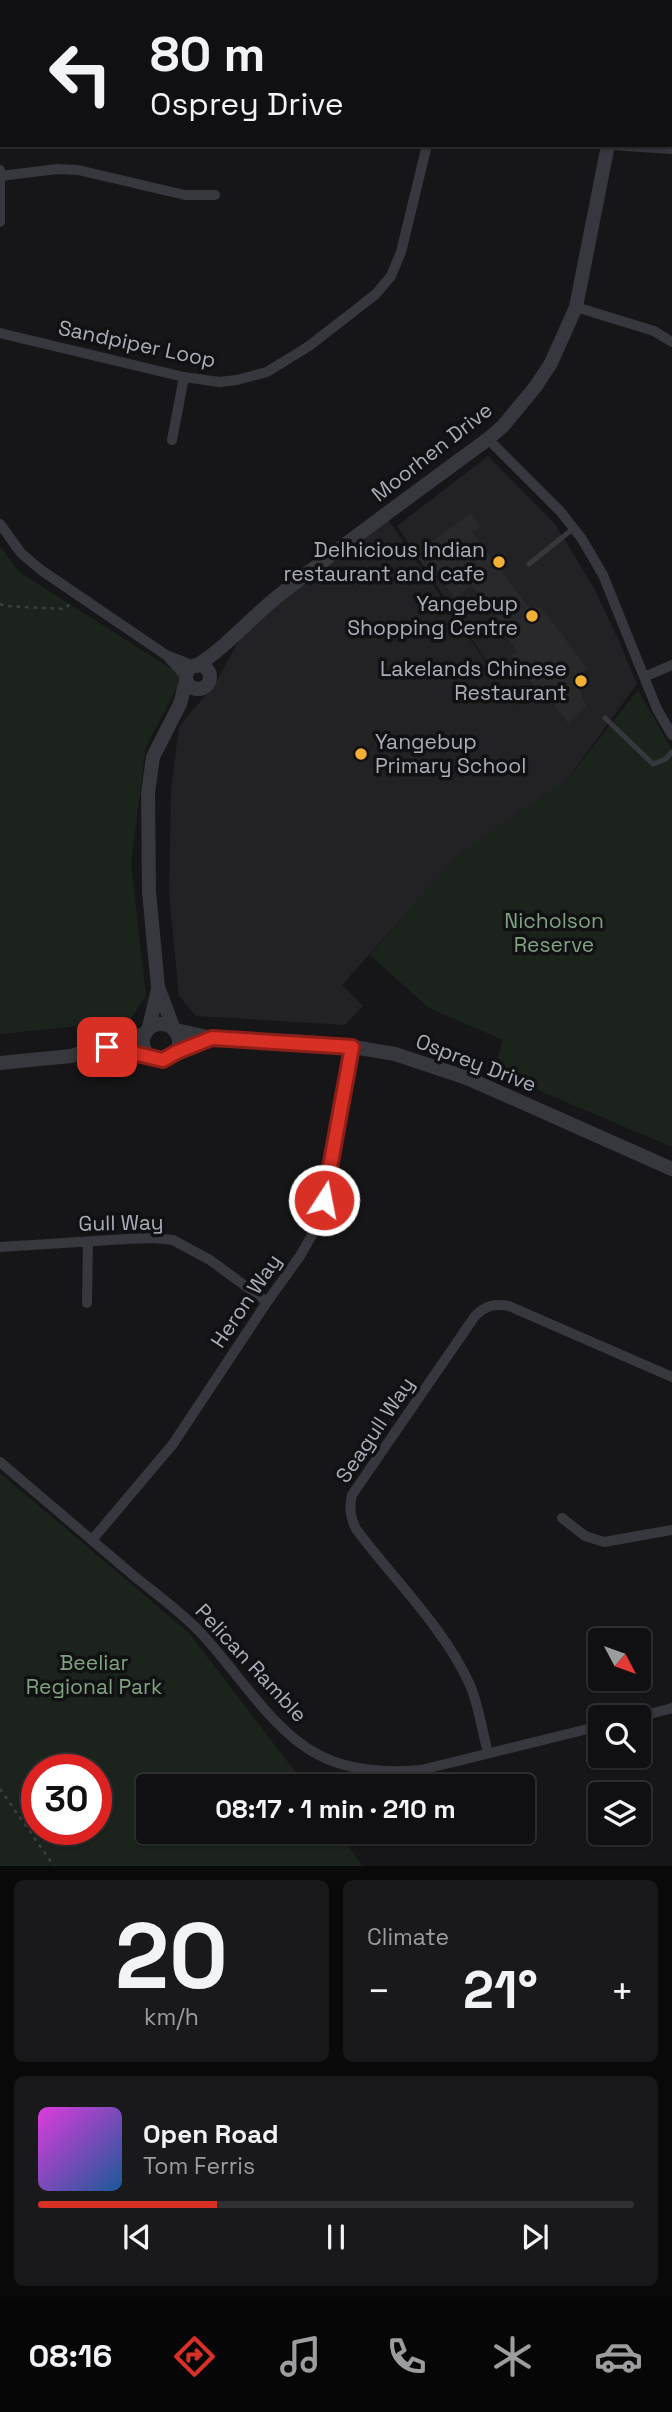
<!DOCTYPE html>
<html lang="en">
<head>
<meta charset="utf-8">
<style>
  body { margin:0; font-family:"Space Grotesk",sans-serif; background:#19191b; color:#f1f3f6; height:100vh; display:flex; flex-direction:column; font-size:26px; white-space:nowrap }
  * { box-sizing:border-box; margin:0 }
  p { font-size:23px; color:#9c9d9f }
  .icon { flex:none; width:38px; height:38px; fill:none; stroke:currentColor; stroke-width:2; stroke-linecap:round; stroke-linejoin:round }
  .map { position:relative; height:1866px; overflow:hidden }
  .side { display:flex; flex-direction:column; gap:14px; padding:14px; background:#09090a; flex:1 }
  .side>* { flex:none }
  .top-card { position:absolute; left:0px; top:0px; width:672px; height:147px; box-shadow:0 2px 5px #0004,0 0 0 2px #303032; background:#101012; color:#f1f3f6; overflow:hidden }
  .needle { width:46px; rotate:131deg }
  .fabs { position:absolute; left:588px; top:1628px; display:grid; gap:14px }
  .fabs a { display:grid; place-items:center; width:63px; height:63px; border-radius:7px; background:#101012; box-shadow:0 2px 5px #0004,0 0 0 2px #303032; font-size:35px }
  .speed { position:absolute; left:21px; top:1754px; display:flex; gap:14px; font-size:35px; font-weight:700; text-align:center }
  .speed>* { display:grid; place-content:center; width:91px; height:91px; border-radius:50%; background:#101012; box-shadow:0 2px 5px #0004,0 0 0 2px #303032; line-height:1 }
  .speed .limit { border:10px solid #d22; background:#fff; color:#111 }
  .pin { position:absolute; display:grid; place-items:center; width:60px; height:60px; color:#fff; margin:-30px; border-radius:14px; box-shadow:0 4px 10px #0006 }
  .me { position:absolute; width:77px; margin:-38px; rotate:11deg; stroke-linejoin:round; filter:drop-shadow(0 0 5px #0008) }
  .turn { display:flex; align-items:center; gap:24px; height:147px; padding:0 35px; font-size:32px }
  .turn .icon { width:91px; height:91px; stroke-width:2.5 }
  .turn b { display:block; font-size:49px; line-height:60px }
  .big { font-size:52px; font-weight:700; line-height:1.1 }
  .side .tile { flex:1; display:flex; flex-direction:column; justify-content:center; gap:10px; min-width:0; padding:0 24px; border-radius:10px; background:#19191b }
  .side .dial { align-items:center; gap:0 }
  .dial b { font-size:91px; line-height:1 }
  .song { display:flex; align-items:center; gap:21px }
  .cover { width:84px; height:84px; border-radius:10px; background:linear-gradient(135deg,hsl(300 70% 55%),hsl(210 70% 35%)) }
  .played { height:7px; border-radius:4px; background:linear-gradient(90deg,#d93025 30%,#303032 30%) }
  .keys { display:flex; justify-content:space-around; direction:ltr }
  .heat { display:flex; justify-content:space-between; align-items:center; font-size:38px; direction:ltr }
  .side .tiles { flex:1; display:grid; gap:14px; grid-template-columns:1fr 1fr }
  .tile:last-child { grid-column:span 2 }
  .trip { position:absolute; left:136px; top:1774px; width:399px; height:70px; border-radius:7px; background:#101012; box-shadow:0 2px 5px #0004,0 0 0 2px #303032; font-weight:700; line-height:70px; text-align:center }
  .menu { display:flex; height:112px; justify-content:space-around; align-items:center; background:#060607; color:#9c9d9f }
  .menu .icon { width:49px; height:49px }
  .menu .current { color:#d93025 }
  .menu b { font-size:32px; color:#f1f3f6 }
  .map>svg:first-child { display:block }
  .built { fill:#222225 }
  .green { fill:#1c231d; fill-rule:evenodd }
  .building { fill:#29292c }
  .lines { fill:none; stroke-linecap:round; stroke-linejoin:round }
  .path { stroke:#3d3f44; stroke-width:2.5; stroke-dasharray:3.5 5; stroke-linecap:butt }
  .service { stroke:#37383d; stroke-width:5 }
  .minor { stroke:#37383d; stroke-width:10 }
  .tertiary { stroke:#37383d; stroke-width:14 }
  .route-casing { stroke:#8d1f18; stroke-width:18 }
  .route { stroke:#d93025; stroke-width:12 }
  .poi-dot { fill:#f2b134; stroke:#111113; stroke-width:2.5 }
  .labels { text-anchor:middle; stroke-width:7; stroke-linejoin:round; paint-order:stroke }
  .street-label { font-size:21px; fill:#a8adb8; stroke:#111113 }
  .poi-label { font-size:21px; fill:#a8adb8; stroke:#111113; text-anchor:end }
  .park-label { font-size:21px; fill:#7fa381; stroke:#111113 }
</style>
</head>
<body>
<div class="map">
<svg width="672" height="1866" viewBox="0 0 672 1866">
  <rect width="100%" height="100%" fill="#161618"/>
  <path class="built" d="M488 456 555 524 594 588 620 643 637 684 566 781 459 855 342 985 363 1006 345 1025 196 1016 179 996 169 894 171 791 179 726 213 687 240 639 276 603 387 518 522 715 397 526Z"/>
  <path class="green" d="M0 546 19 572 183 676 146 747 131 863 146 996 129 1021 0 1034Z
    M638 690 672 750V1147L493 1071 503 1040 429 1008 370 955 457 856 566 781Z
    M0 1473 188 1632 307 1787H149V1832H339L362 1866H0ZM37 1769H96V1829H37Z"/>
  <path class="building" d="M471 513 481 527 472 532 531 610 535 607 542 608 587 668 575 677 586 706 568 723 548 696 544 699 511 655 517 651 503 632 506 629 471 585 455 599 437 572 432 576 415 554Z"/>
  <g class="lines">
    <path class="path" d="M0 604 5 606 64 609 71 603
      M0 1789 54 1866"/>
    <path class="service" d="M529 564 574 528
      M605 718 653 764 666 759 672 752"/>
    <path class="minor" d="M170 0 171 2
      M434 0 435 2
      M0 10 2 7
      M611 145 672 149
      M0 170V222
      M1 176 57 169 78 170 185 195H215
      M576 307 654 331 672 342
      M0 333 184 377 219 382 237 380 267 372 309 346 376 294 391 276 401 252 427 145
      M488 439 560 511 582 539 603 575 657 709 672 735
      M172 440 184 377
      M0 524 21 553 41 570 166 655 194 666
      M168 657 186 677
      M644 677 672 665
      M0 1247 127 1239 154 1238 173 1240 210 1260 267 1302
      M87 1303 88 1242
      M0 1462C45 1500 89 1538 134 1576 156 1594 180 1611 199 1631 235 1668 271 1730 317 1754 348 1771 386 1773 421 1770L600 1726
      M562 1518 585 1536 604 1542 672 1530
      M92 1540 173 1444 267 1302 300 1256 316 1228 324 1200 353 1047
      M638 1717 672 1708
      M488 1753C482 1731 479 1706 470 1685 443 1626 394 1580 356 1529 350 1516 349 1508 352 1495L475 1316C485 1306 494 1303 509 1306L672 1377"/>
    <path class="tertiary" d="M607 0V2
      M186 677a12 12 0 1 1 24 0a12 12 0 1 1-24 0Z
      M196 666C227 647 252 616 282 593 349 540 419 490 488 439L503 426 536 386 551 363 576 307 608 145
      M143 1042a18 18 0 1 1 36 0a18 18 0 1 1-36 0Z
      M149 1027 158 989
      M173 1027 158 987 149 892 148 793 153 757 180 704 186 681
      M176 1030 212 1038 308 1042 353 1047 395 1054 467 1078 672 1169
      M108 1047 148 1055
      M0 1063 71 1056 144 1034"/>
  </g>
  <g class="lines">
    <g class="route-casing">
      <path id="route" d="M107 1047 163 1060 177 1052 212 1038 352 1047 324 1200"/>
    </g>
    <use href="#route" class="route"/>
  </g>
  <g class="poi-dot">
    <circle cx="499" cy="562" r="7"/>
    <circle cx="532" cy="616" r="7"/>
    <circle cx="581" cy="681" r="7"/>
    <circle cx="361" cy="754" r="7"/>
  </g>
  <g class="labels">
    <g class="street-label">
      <text transform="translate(137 344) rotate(12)" y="7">Sandpiper Loop</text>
      <text transform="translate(432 452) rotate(-38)" y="7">Moorhen Drive</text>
      <text transform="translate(476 1063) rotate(21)" y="7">Osprey Drive</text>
      <text transform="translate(121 1223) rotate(-1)" y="7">Gull Way</text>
      <text transform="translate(246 1301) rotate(-56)" y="7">Heron Way</text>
      <text transform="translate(375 1430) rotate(-56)" y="7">Seagull Way</text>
      <text transform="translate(251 1663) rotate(47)" y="7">Pelican Ramble</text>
    </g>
    <g class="poi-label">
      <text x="485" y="557">Delhicious Indian<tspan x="485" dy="24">restaurant and cafe</tspan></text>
      <text x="518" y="611">Yangebup<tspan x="518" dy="24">Shopping Centre</tspan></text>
      <text x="567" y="676">Lakelands Chinese<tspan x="567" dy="24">Restaurant</tspan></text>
      <text x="375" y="749" text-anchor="start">Yangebup<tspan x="375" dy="24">Primary School</tspan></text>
    </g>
    <g class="park-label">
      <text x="554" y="928">Nicholson<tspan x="554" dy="24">Reserve</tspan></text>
      <text x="94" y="1670">Beeliar<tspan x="94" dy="24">Regional Park</tspan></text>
    </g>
  </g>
</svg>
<div class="fabs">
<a><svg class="needle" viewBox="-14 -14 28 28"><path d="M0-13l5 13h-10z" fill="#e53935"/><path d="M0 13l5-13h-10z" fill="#9c9d9f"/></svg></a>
<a><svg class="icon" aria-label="search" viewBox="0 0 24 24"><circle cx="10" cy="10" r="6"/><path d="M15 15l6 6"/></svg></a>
<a><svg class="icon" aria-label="layers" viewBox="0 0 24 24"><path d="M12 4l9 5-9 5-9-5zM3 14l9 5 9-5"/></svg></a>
</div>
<div class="speed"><div class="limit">30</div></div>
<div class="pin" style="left:107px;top:1047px;background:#d93025"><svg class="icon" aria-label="arrive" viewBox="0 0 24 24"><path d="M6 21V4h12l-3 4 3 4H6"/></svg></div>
<svg class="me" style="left:324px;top:1200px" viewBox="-20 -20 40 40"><circle r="17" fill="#d93025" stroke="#fff" stroke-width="3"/><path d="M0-11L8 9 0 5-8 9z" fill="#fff"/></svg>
<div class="trip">08:17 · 1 min · 210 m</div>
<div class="top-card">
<div class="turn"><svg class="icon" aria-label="left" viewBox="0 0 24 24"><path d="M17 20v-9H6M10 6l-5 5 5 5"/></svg><div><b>80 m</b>Osprey Drive</div></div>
</div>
</div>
<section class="side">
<div class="tiles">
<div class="tile dial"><b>20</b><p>km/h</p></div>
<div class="tile"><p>Climate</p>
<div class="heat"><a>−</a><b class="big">21°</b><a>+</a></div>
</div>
<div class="tile">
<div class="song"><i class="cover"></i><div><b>Open Road</b><p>Tom Ferris</p></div></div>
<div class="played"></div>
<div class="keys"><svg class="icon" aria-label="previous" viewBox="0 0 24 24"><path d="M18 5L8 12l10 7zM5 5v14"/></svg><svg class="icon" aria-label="pause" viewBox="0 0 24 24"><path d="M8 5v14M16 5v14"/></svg><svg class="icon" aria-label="next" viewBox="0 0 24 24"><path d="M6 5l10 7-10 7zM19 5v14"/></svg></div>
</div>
</div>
</section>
<nav class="menu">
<b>08:16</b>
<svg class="icon current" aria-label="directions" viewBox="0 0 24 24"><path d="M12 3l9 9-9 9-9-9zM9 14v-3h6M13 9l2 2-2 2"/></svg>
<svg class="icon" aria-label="music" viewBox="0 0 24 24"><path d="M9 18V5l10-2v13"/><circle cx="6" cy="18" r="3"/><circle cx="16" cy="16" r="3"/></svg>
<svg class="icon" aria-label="phone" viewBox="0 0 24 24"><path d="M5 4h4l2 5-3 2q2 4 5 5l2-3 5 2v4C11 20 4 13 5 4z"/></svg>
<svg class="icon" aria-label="climate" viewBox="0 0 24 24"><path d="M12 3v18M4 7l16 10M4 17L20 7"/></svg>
<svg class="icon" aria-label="car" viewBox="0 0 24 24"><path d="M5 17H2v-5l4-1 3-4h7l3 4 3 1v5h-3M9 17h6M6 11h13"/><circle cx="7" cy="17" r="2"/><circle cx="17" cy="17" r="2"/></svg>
</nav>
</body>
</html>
